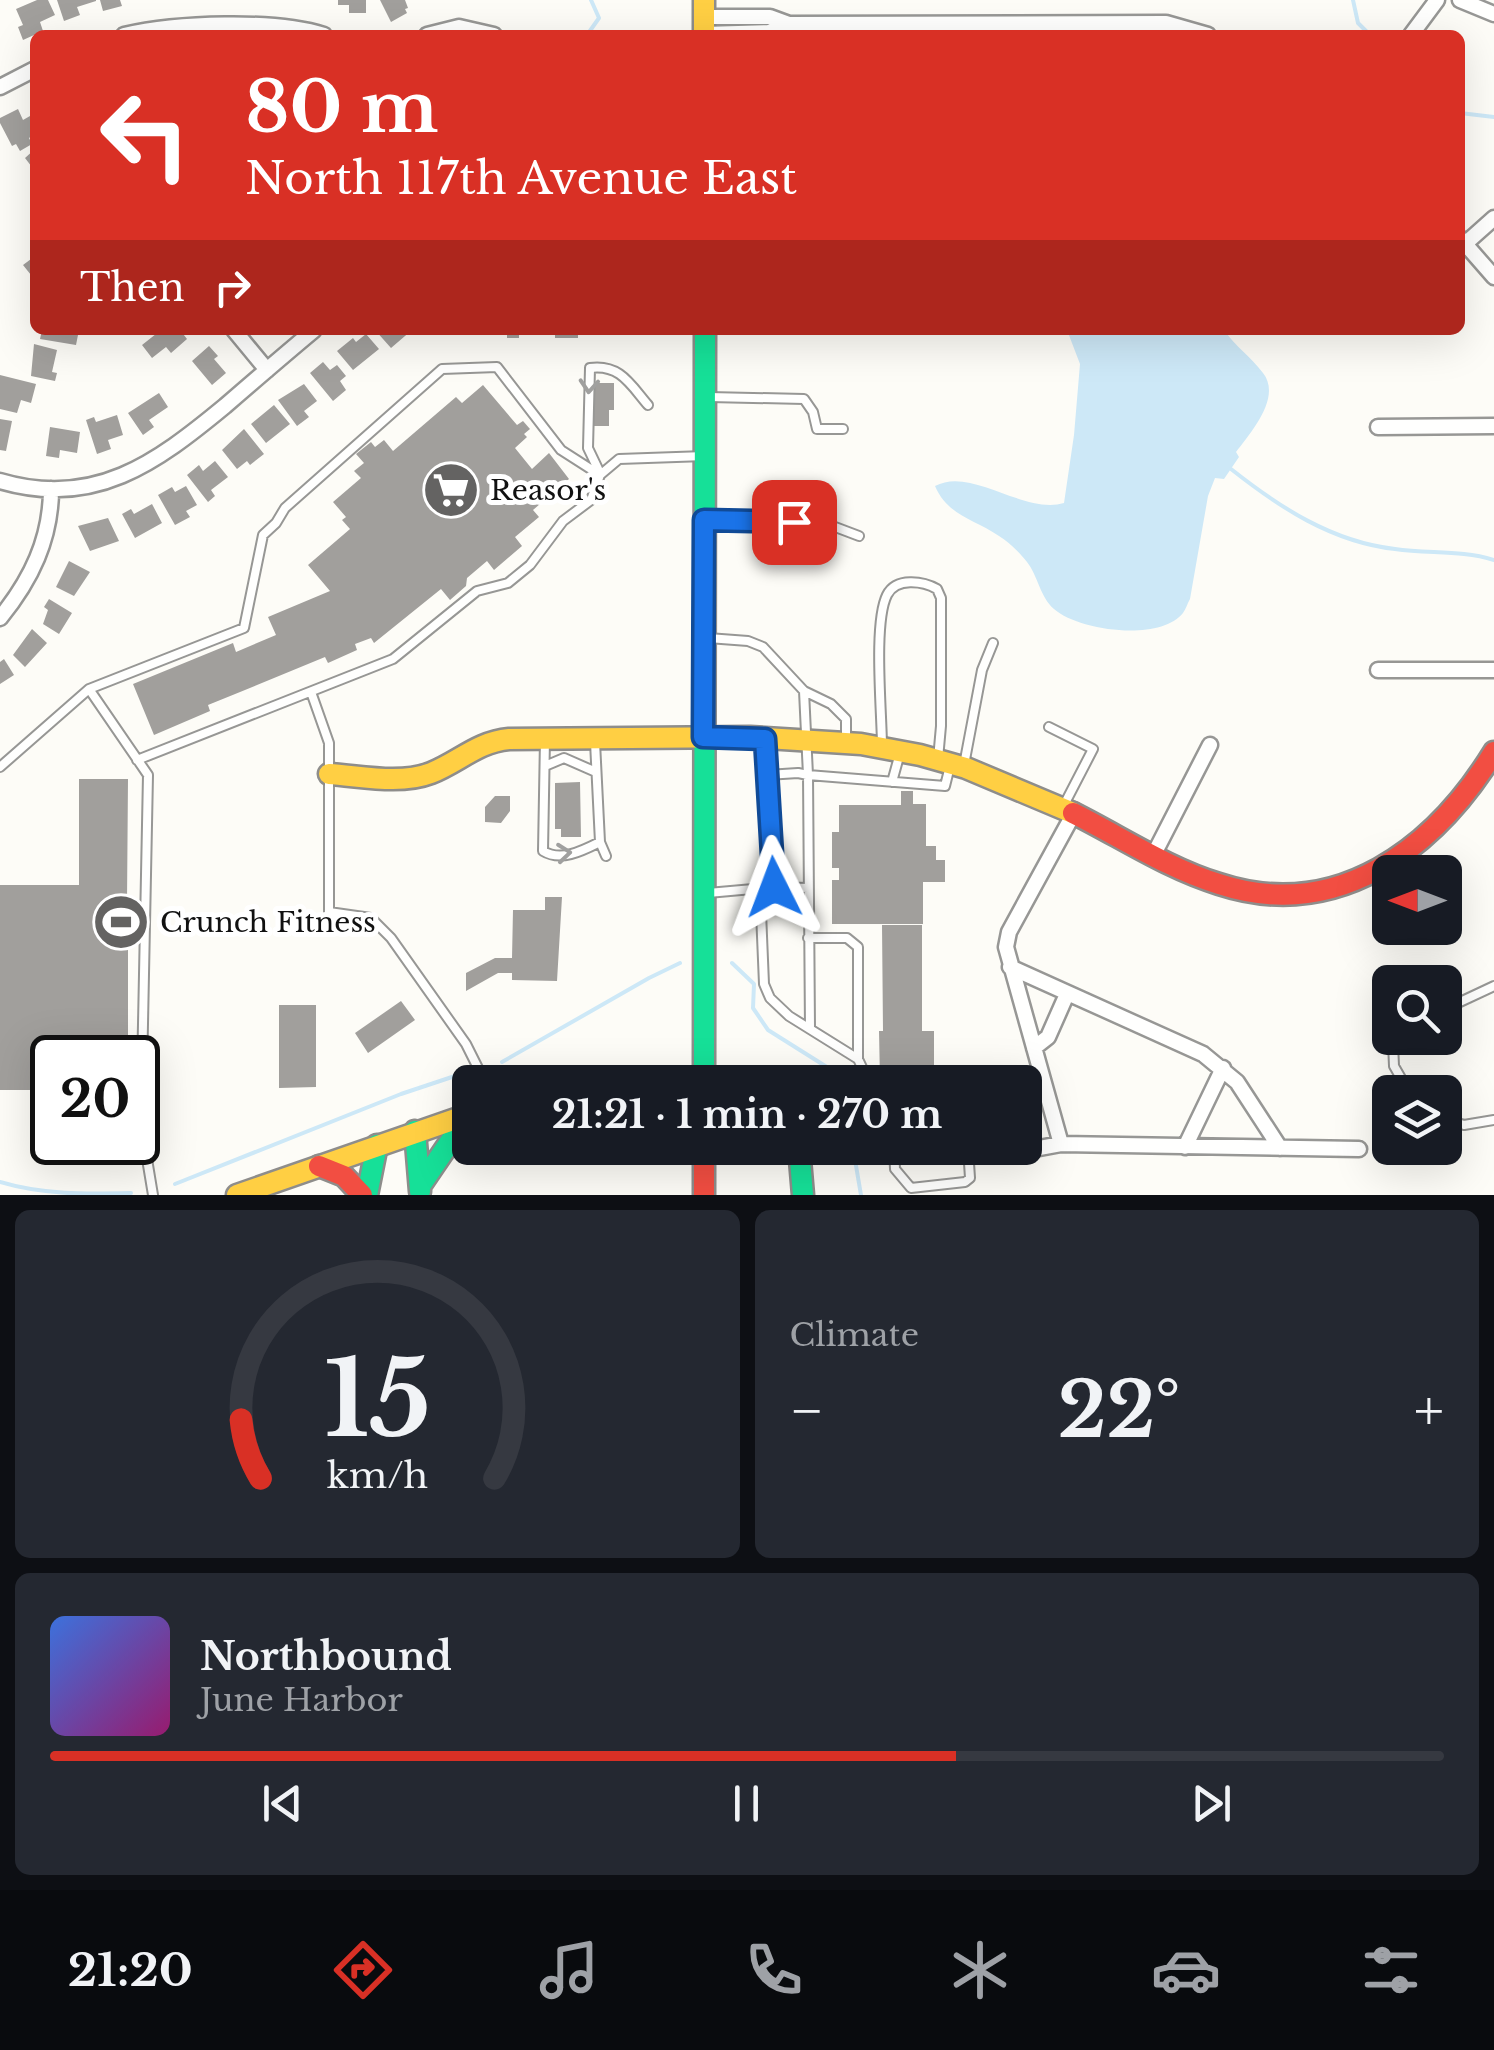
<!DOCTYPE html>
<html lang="en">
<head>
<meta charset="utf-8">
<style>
  body { margin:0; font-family:"Libre Baskerville",serif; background:#242831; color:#f1f3f6; height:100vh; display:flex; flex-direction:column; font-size:38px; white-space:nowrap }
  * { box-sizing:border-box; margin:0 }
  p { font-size:32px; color:#9ea1a6 }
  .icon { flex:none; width:55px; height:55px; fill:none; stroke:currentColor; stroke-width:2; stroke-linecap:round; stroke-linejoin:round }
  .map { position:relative; height:1195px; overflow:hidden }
  .details { display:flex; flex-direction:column; gap:15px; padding:15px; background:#0d0f14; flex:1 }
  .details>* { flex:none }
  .top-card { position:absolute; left:30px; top:30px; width:1435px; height:305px; border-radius:15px; box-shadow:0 10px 40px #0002; background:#d93025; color:#fff; overflow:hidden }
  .needle { width:65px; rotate:270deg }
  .controls { position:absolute; left:1372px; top:855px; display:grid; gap:20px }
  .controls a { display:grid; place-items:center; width:90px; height:90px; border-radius:15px; background:#171b24; box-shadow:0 10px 40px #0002; font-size:50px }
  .speed { position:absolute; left:30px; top:1035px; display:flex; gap:20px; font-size:50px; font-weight:700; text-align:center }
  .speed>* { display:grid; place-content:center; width:130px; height:130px; border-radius:50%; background:#171b24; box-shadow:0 10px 40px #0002; line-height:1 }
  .speed .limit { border:5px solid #111; border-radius:15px; background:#fff; color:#111 }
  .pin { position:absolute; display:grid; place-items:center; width:85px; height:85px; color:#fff; margin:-42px; border-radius:20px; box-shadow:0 5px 15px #0006 }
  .me { position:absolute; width:110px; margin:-55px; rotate:357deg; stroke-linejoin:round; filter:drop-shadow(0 0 8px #0008) }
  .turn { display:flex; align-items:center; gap:35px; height:210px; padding:0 50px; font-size:45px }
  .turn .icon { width:130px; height:130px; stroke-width:2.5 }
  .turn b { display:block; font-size:70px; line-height:85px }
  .then { display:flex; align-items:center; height:95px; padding:0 50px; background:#0003; gap:20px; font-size:38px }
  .big { font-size:75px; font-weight:700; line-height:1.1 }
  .details .card { flex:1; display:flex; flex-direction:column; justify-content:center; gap:15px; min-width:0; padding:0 35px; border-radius:15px; background:#242831 }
  .details .dial { align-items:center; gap:0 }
  .dial svg { height:260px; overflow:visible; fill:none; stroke:#363941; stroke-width:7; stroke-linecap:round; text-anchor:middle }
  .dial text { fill:#f1f3f6; stroke:none }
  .song { display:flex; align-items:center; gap:30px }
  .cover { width:120px; height:120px; border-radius:15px; background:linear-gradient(135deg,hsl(220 70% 55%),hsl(320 70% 35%)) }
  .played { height:10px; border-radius:5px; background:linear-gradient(90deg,#d93025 65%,#363941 65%) }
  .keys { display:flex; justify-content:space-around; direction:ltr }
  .heat { display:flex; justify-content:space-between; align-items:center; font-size:55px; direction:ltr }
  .details .tiles { flex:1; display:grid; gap:15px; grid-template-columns:1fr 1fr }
  .card:last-child { grid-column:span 2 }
  .trip { position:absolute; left:452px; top:1065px; width:590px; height:100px; border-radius:15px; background:#171b24; box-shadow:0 10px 40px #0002; font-weight:700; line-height:100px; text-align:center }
  .tab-bar { display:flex; height:160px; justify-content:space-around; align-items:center; background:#090b0e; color:#9ea1a6 }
  .tab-bar .icon { width:70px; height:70px }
  .tab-bar .on { color:#d93025 }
  .tab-bar b { font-size:45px; color:#f1f3f6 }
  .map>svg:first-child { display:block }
  .water { fill:#cde8f7 }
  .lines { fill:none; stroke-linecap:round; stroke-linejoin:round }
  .stream { stroke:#cde8f7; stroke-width:4 }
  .building { fill:#a19f9c }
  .lane-casing { stroke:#979795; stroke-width:12 }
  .street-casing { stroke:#979795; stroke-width:19 }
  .fast-casing { stroke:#8e8d8b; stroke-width:25 }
  .slow-casing { stroke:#8e8d8b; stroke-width:25 }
  .jam-casing { stroke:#8e8d8b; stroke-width:25 }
  .lane { stroke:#fffffe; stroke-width:8 }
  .street { stroke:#fffffe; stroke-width:14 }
  .fast { stroke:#16e098; stroke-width:20 }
  .slow { stroke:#ffcf43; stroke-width:20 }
  .jam { stroke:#f24e42; stroke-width:20 }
  .oneway { stroke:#a0a09f }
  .route-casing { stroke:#114b97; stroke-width:25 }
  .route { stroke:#1a73e8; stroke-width:18 }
  .labels { text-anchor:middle; stroke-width:10; stroke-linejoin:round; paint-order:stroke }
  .poi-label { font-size:28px; fill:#111; stroke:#fff; text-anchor:start }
</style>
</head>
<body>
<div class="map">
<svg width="1494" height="1195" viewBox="0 0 1494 1195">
  <rect width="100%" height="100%" fill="#fdfcf7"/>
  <path class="water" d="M1067 330H1224C1235 346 1251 357 1263 373 1282 397 1251 432 1236 452L1239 457 1224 479 1215 478 1208 496 1190 599C1187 604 1186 609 1183 613 1160 642 1079 631 1054 609 1040 597 1038 576 1027 562 1020 553 1009 542 999 536 974 519 948 516 935 486 971 466 1024 515 1064 503L1074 435 1080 364Z"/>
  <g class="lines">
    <path class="stream" d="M1353 0 1358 23 1370 35
      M587 35 599 18 591 0
      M1460 113 1494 117
      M1231 469C1279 507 1332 542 1395 549 1429 554 1461 550 1494 560
      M732 963 754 984 753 1008 768 1030 838 1074 844 1082
      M502 1062 649 978 680 963
      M853 1148 861 1195
      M0 1182C43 1195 86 1194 131 1193
      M175 1184 401 1094 461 1074"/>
  </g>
  <path class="building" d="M37 0H48L55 15 40 22 43 31 23 40 18 27 23 25 16 9Z
    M57 0H96V1L77 7 80 15 64 21Z
    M100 0H120L122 6 103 11Z
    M338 0H366V13H349V5H338Z
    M380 0H405L408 8 405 9 407 13 391 22Z
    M18 109 23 120 30 116 35 127V134L29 138 32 144 20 151 16 144 12 146 0 123V118Z
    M35 149V171L25 158Z
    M35 256V280L23 265Z
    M42 330H73L72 334 78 335 76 345 40 339Z
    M161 330H180L187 339 171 353 166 347 152 358 142 345Z
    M375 330H412L391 348Z
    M555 330H578V338H555Z
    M507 331H519V338H507Z
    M366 334 379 349 353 370 337 351 353 338 356 342Z
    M34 344 57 350 52 372 57 373 55 381 31 376Z
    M209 346 218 356 214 359 226 373 212 385 192 361Z
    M323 362 330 370 337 365 346 376 340 381 346 390 333 401 310 373Z
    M0 375 36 384 31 403 21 400 17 413 0 409Z
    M593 383H614V410H609V426H593V405H589Z
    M304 384 317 401 304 411 309 417 297 426 278 400Z
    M483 385 517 425 523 421 530 429 524 434 527 437 515 448 532 469 549 453 569 479 533 510 539 517 515 537 522 546 494 570 487 561 467 578 466 586 450 600 441 589 374 643 371 638 355 644 357 650 328 663 325 657 245 690 208 705 210 711 154 735 133 684 233 643 236 652 276 635 268 617 330 591 308 565 350 529 342 520 346 517 333 502 361 478 354 471 364 463 356 454 371 442 375 447 384 440 393 451 456 397 462 403Z
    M159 393 168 407 149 420 154 427 143 435 128 413Z
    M274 405 290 424 266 443 251 424Z
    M117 415 123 435 108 440 111 449 97 454 86 420 94 417 96 422Z
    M0 419 12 421 6 451 0 450Z
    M50 427 80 432 77 453 60 450 59 458 46 456Z
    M244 429 264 454 250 465 247 461 237 469 222 450Z
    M215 461 228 477 211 490 215 496 208 502 187 475 199 465 203 471Z
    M186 486 197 505 186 511 190 517 175 525 158 495 172 487 175 492Z
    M152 504 162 523 135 538 122 514 131 509 134 514Z
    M108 518 119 541 90 551 78 526Z
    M69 561 90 572 74 596 56 587Z
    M49 599 72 613 59 634 43 624 48 610 44 607Z
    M32 629 47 643 25 667 13 655Z
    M4 659 14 675 0 684V662Z
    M79 779H128L127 901H138V945H128V1058H52V1090H0V885H79Z
    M580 782 581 837H561V829H555V783Z
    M901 791H913V804H926V846H936V860H945V882H923V924H832V880H839V868H832V832H839V805H901Z
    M495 796H510V811L501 823 485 822V807Z
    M545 897H562L557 981 512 980V973H498L466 991V973L495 958H512L513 910H545Z
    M882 925H922V1031H934V1081L880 1080 879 1031H883Z
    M401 1001 415 1020 368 1053 355 1033Z
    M279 1005H316V1087L279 1088Z
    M910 1148H955L956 1160 912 1164Z"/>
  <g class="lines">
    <g class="lane-casing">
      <path id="lane" d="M709 397 804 399 813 412 817 429H843
        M599 471 588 448 590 368C620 364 630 384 648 405
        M709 520 822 522 859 536
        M708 638 748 641 763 647 804 691 831 704 846 719V742
        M89 689 148 775 141 1123 153 1195
        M311 692 329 743V912L371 918 391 938 466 1044 485 1082
        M1049 727 1093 749 1064 805
        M545 739 543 851C561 862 582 851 600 842
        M595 742 600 842 606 856
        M882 747C882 713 873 623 887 595 896 577 923 581 937 589L941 598V726L938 759
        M137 760 393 659 477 591 508 583 530 565 563 521 591 500 600 475 619 459 705 456
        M964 765 982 670 993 643
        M545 766 564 758 596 772
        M0 767 89 689 244 628 263 535 276 523 285 508 442 369 497 367 561 450 600 475
        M767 775 798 773 808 775 804 691
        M892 782 900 753
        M774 887 808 888
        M760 888 764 984 770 998 789 1016 858 1059 869 1082
        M708 893 774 887 765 739
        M808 938H847L858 947V1059
        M1445 1009 1494 986
        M810 1028 808 775 945 786 950 766
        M1397 1038 1393 1043 1394 1066 1409 1092
        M1445 1119 1464 1125 1494 1120
        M894 1148 895 1169 911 1188 965 1182 970 1178 968 1148"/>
    </g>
    <g class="street-casing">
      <path id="street" d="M1460 0 1494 14
        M704 17H770L789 24 1166 23 1208 35
        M704 34 769 32 789 24
        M124 35C176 23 274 19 324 35
        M427 35 459 27 494 35
        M1411 35 1437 0
        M0 87 35 69
        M1460 238 1494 277
        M1466 243 1494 218
        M234 330 267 370
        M1378 427 1494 426
        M0 481C94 509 156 463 225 406 255 380 284 355 314 330
        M0 618C31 580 51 539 51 489
        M1378 670H1494
        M1153 856 1210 745
        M1010 967 1203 1054 1237 1082 1280 1148
        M1034 1048 1048 1037 1067 994
        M1061 1144 1006 947 1009 932 1074 813
        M1185 1147 1223 1068
        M1012 1153 1061 1144 1359 1149"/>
    </g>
    <g class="fast-casing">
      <path id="fast" d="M704 1082 705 330
        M415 1131 420 1191
        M799 1148 803 1195
        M420 1186 469 1114
        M367 1195 377 1145"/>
    </g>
    <g class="slow-casing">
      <path id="slow" d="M704 0V35
        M329 774C361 776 400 785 431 773 459 762 477 742 509 739L750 737 861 744 920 755 966 768 1073 813
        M237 1195 470 1114"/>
    </g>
    <g class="jam-casing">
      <path id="jam" d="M1073 813C1121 837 1167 868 1219 884 1338 923 1435 848 1494 752
        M704 1148V1195
        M319 1166 344 1176 362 1195"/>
    </g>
    <use href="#lane" class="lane"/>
    <use href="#street" class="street"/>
    <use href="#fast" class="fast"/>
    <use href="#slow" class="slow"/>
    <use href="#jam" class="jam"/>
  </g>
  <defs><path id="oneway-chevron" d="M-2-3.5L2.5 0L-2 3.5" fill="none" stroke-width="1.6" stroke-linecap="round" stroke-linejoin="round" transform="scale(2.5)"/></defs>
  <g class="oneway">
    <use href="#oneway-chevron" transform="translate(589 386) rotate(94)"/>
    <use href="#oneway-chevron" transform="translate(564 853) rotate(-6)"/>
  </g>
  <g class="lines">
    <g class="route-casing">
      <path id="route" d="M774 887 765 739 703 737 704 520 794 522"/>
    </g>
    <use href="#route" class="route"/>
  </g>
  <defs>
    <g id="supermarket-disc" transform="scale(2.875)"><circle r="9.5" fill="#646362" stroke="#fff"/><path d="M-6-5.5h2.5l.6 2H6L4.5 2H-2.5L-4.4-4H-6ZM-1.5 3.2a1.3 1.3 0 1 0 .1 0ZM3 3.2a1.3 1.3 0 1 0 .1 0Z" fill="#fff"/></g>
    <g id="stadium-disc" transform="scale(2.875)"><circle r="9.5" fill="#646362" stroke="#fff"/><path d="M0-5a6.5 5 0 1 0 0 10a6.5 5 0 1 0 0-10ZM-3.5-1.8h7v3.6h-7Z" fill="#fff"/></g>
  </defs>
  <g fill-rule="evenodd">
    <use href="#supermarket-disc" x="451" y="490"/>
    <use href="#stadium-disc" x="121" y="922"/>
  </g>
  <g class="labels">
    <g class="poi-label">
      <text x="490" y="500">Reasor's</text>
      <text x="160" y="932">Crunch Fitness</text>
    </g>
  </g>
</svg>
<div class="controls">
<a><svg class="needle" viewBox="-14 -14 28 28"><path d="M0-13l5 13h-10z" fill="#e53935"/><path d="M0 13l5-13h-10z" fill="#9ea1a6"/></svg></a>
<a><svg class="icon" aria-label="search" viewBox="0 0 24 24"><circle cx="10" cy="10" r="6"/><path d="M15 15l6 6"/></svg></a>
<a><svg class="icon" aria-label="layers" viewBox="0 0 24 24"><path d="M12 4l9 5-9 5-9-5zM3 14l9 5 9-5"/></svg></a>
</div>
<div class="speed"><div class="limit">20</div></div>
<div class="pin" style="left:794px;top:522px;background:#d93025"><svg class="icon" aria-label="arrive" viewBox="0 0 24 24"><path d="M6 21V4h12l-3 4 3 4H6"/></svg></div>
<svg class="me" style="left:774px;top:887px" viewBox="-20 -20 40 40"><path d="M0-17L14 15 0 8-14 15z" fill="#1a73e8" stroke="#fff" stroke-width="4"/></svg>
<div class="trip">21:21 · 1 min · 270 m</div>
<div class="top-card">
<div class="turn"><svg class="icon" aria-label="left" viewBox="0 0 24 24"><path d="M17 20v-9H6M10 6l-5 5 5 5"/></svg><div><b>80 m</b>North 117th Avenue East</div></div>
<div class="then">Then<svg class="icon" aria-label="right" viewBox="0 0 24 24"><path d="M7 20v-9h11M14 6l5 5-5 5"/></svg></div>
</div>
</div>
<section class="details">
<div class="tiles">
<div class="card dial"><svg viewBox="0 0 100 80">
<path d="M14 69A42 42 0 1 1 86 69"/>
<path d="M14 69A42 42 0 0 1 8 51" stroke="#d93025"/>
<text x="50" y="56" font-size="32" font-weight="700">15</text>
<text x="50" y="72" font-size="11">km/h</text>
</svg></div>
<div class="card"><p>Climate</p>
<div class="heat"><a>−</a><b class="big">22°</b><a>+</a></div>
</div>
<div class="card">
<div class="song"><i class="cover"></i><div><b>Northbound</b><p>June Harbor</p></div></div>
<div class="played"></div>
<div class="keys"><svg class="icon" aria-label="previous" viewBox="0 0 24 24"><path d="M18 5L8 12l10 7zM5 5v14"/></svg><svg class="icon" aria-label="pause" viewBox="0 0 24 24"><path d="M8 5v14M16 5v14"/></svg><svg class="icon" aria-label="next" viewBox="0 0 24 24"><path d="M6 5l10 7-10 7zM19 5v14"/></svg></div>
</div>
</div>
</section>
<nav class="tab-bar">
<b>21:20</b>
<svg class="icon on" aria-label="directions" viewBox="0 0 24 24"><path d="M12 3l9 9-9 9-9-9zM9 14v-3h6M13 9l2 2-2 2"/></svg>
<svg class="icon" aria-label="music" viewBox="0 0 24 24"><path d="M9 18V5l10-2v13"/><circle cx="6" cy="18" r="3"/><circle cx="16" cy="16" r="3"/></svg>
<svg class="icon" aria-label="phone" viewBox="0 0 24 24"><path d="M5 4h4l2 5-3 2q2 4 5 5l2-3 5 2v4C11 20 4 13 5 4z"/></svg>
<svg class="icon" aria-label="climate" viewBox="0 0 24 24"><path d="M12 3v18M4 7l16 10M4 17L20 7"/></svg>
<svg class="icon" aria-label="car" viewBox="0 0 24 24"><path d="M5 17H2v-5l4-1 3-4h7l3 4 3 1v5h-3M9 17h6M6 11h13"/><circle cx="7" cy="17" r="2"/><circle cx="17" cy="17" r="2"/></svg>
<svg class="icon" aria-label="filters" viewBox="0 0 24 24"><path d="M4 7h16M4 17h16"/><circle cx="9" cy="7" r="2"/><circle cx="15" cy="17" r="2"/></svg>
</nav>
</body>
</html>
